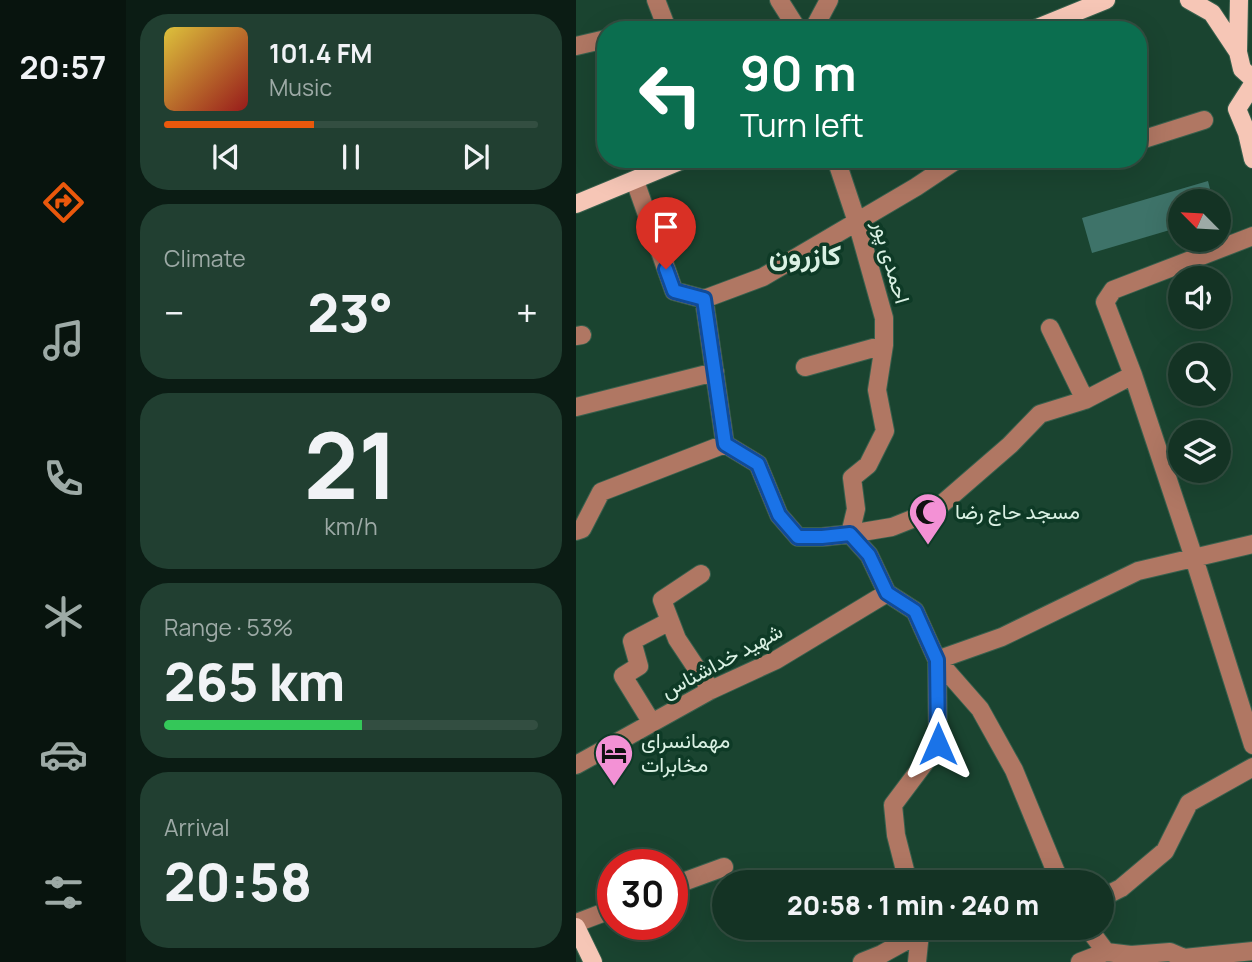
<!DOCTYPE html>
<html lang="en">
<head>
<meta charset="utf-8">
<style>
  body { margin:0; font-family:Manrope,Vazirmatn,sans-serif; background:#213f31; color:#f1f3f6; height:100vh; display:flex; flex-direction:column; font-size:26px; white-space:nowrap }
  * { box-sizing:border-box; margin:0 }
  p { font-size:23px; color:#9daaa6 }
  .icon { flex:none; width:38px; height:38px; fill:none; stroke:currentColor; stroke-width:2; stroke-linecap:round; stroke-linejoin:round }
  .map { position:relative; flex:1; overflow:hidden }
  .panel { display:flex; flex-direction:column; gap:14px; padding:14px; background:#0b1c14; width:450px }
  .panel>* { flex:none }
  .top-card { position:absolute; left:21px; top:21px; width:550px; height:147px; border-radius:28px; box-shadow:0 7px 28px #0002,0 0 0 2px #334e41; background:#0b6e4f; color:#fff; overflow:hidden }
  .needle { width:46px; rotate:294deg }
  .controls { position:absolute; left:592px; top:189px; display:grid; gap:14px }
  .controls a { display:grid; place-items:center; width:63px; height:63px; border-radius:50%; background:#143324; box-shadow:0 7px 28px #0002,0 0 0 2px #334e41; font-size:35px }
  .speed { position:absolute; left:21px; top:849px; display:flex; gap:14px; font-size:35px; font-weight:700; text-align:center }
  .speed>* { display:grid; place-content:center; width:91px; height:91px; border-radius:50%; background:#143324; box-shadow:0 7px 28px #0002,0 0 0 2px #334e41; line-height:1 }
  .speed .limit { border:10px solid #d22; background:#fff; color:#111 }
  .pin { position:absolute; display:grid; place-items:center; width:60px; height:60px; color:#fff; margin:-72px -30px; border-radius:50% 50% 50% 0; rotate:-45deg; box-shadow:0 0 7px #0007 }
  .pin .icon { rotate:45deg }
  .me { position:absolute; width:77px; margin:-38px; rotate:0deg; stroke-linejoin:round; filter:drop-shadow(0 0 5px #0008) }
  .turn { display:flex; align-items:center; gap:24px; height:147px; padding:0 28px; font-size:32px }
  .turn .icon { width:91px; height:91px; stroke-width:2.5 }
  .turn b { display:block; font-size:49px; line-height:60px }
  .big { font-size:52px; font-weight:800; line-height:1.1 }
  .panel .widget { flex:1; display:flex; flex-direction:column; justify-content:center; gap:10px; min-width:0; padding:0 24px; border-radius:28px; background:#213f31 }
  .panel .dial { align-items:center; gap:0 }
  .dial b { font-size:91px; line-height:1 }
  .song { display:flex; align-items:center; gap:21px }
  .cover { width:84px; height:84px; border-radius:10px; background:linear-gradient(135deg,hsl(50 70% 55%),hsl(0 70% 35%)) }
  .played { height:7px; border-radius:4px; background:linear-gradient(90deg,#ea580c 40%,#334e41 40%) }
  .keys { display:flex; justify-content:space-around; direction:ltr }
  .heat { display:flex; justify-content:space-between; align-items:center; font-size:38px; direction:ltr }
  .charge { height:10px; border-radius:5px; background:linear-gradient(90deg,#34c759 53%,#334e41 0) }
  .trip { position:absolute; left:136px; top:870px; width:402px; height:70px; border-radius:35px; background:#143324; box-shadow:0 7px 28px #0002,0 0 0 2px #334e41; font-weight:800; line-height:70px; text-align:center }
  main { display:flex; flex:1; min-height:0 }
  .dock { display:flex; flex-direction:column; width:126px; justify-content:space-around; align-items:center; background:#08140e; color:#9daaa6 }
  .dock .icon { width:49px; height:49px }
  .dock .active { color:#ea580c }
  .dock b { font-size:32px; color:#f1f3f6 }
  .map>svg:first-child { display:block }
  .building { fill:#3e7369 }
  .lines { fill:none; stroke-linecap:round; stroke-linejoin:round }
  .minor-casing { stroke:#39604d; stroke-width:20 }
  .major-casing { stroke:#39604d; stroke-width:20 }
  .minor { stroke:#b07763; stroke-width:18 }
  .major { stroke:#f6c6b6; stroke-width:18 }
  .route-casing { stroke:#114b97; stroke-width:18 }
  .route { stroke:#1a73e8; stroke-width:12 }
  .labels { text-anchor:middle; stroke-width:7; stroke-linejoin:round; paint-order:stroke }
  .street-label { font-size:21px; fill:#daf1e4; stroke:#0e3a26 }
  .poi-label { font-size:21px; fill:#daf1e4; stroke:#0e3a26; text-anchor:start }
  .district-label { font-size:28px; font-weight:bold; fill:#daf1e4; stroke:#0e3a26 }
</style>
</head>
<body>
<main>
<nav class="dock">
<b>20:57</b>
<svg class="icon active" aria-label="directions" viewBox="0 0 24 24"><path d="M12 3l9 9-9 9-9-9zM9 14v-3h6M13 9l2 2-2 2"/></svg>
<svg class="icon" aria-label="music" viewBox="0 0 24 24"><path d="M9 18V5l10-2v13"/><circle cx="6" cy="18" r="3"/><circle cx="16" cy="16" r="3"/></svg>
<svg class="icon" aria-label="phone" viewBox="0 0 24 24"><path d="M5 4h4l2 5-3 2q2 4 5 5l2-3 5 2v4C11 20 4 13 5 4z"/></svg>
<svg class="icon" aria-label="climate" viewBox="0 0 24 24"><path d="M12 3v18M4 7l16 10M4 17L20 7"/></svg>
<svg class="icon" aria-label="car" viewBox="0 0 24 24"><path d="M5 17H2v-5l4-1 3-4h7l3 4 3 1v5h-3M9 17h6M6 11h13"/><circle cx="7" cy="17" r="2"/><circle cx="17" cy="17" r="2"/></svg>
<svg class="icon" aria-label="filters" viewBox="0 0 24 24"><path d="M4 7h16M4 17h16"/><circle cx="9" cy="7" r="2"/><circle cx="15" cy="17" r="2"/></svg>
</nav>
<section class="panel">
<div class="widget">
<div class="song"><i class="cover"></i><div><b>101.4 FM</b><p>Music</p></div></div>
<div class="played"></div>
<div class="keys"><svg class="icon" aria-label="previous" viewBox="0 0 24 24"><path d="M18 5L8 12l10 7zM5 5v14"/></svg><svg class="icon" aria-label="pause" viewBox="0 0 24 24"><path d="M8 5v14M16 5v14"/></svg><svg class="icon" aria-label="next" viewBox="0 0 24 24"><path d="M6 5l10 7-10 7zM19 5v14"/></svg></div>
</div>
<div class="widget"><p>Climate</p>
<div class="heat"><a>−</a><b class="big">23°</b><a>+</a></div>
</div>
<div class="widget dial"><b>21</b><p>km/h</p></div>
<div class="widget"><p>Range · 53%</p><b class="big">265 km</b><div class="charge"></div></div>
<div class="widget"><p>Arrival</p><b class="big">20:58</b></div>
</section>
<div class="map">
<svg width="677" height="962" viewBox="0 0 677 962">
  <rect width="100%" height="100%" fill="#1a4430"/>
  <path class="building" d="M632 181 637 201H604V227L516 253 506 218Z"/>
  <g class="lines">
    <g class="minor-casing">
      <path id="minor" d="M80 0 90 26
        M203 0 222 30
        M73 30 90 26 91 30
        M237 30 253 0
        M0 46 30 39
        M562 132 565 140 628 120
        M260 159 281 222 308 318V345L301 390 309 431 292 465 276 478 280 509 274 534 316 527 359 510 434 445 464 414 509 400 557 375 529 302 537 290 677 236
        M59 181 98 291 128 299 149 444 182 464 203 515 222 537H246L274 534 293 555 311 593 339 611 361 660 362 745 317 805 320 835 332 882
        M128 299 187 277 340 187 382 159
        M474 328 509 400
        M0 336 6 335
        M229 367 308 345
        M557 375 618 558 677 745
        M0 407 139 372
        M0 531 6 529 25 492 149 444
        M125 574 86 600 101 639 135 690
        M76 723 47 676 63 666 56 641 94 621
        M0 765 135 690 200 660 311 593
        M484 882 438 770 404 709 361 660 426 637 562 571 677 544
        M96 886 148 867
        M527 897 545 888 589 851 613 803 677 767
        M0 923 37 909
        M512 928 530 952 555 955 594 952 608 958 677 951
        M286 962 306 954 344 933
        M341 962 344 933 343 928
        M504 962 530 952"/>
    </g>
    <g class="major-casing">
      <path id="major" d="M613 0 636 13 662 52
        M663 0 662 52 666 69 677 79
        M456 30 530 0
        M677 84 661 109 671 133 677 159
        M0 204 109 159
        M0 927 17 962"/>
    </g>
    <use href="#minor" class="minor"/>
    <use href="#major" class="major"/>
  </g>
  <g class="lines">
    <g class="route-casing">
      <path id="route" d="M90 269 98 291 128 299 149 444 182 464 203 515 222 537H246L274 534 293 555 311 593 339 611 361 660 362 744"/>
    </g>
    <use href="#route" class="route"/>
  </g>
  <defs>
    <g id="mosque-pin" transform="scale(2.0125)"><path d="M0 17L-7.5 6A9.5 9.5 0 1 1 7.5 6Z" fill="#f391d5" stroke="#0e3a26"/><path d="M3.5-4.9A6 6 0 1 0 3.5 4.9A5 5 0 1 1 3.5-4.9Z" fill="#111"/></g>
    <g id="hotel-pin" transform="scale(2.0125)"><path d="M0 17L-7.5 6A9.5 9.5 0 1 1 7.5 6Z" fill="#f391d5" stroke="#0e3a26"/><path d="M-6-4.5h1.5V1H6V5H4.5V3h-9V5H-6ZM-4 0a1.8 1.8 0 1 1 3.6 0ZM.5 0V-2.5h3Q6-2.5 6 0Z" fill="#111"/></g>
  </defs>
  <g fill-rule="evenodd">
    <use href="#mosque-pin" x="352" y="512"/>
    <use href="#hotel-pin" x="38" y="753"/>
  </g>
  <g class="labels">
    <g class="street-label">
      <text transform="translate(315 262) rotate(74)" y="7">احمدی پور</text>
      <text transform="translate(146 661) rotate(-28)" y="7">شهید خداشناس</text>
    </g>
    <g class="poi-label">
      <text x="379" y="519">مسجد حاج رضا</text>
      <text x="65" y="748">مهمانسرای<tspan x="65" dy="24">مخابرات</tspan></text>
    </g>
    <g class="district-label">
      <text x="229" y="265">کازرون</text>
    </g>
  </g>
</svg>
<div class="controls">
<a><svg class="needle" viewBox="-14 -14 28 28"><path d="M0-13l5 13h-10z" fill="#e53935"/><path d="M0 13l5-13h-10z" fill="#9daaa6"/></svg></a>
<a><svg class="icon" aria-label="sound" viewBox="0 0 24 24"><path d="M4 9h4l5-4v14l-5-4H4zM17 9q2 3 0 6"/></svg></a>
<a><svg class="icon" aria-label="search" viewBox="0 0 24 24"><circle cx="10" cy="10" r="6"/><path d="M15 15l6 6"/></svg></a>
<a><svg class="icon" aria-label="layers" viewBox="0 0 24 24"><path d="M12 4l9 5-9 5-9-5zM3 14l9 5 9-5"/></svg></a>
</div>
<div class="speed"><div class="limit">30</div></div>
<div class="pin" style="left:90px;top:269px;background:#d93025"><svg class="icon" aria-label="arrive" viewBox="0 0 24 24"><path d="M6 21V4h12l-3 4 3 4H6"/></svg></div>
<svg class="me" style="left:362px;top:744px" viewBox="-20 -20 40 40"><path d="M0-17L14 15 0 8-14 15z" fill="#1a73e8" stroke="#fff" stroke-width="4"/></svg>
<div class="trip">20:58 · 1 min · 240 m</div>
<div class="top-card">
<div class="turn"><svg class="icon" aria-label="left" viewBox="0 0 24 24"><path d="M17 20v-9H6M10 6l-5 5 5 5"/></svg><div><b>90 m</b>Turn left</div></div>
</div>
</div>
</main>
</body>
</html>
